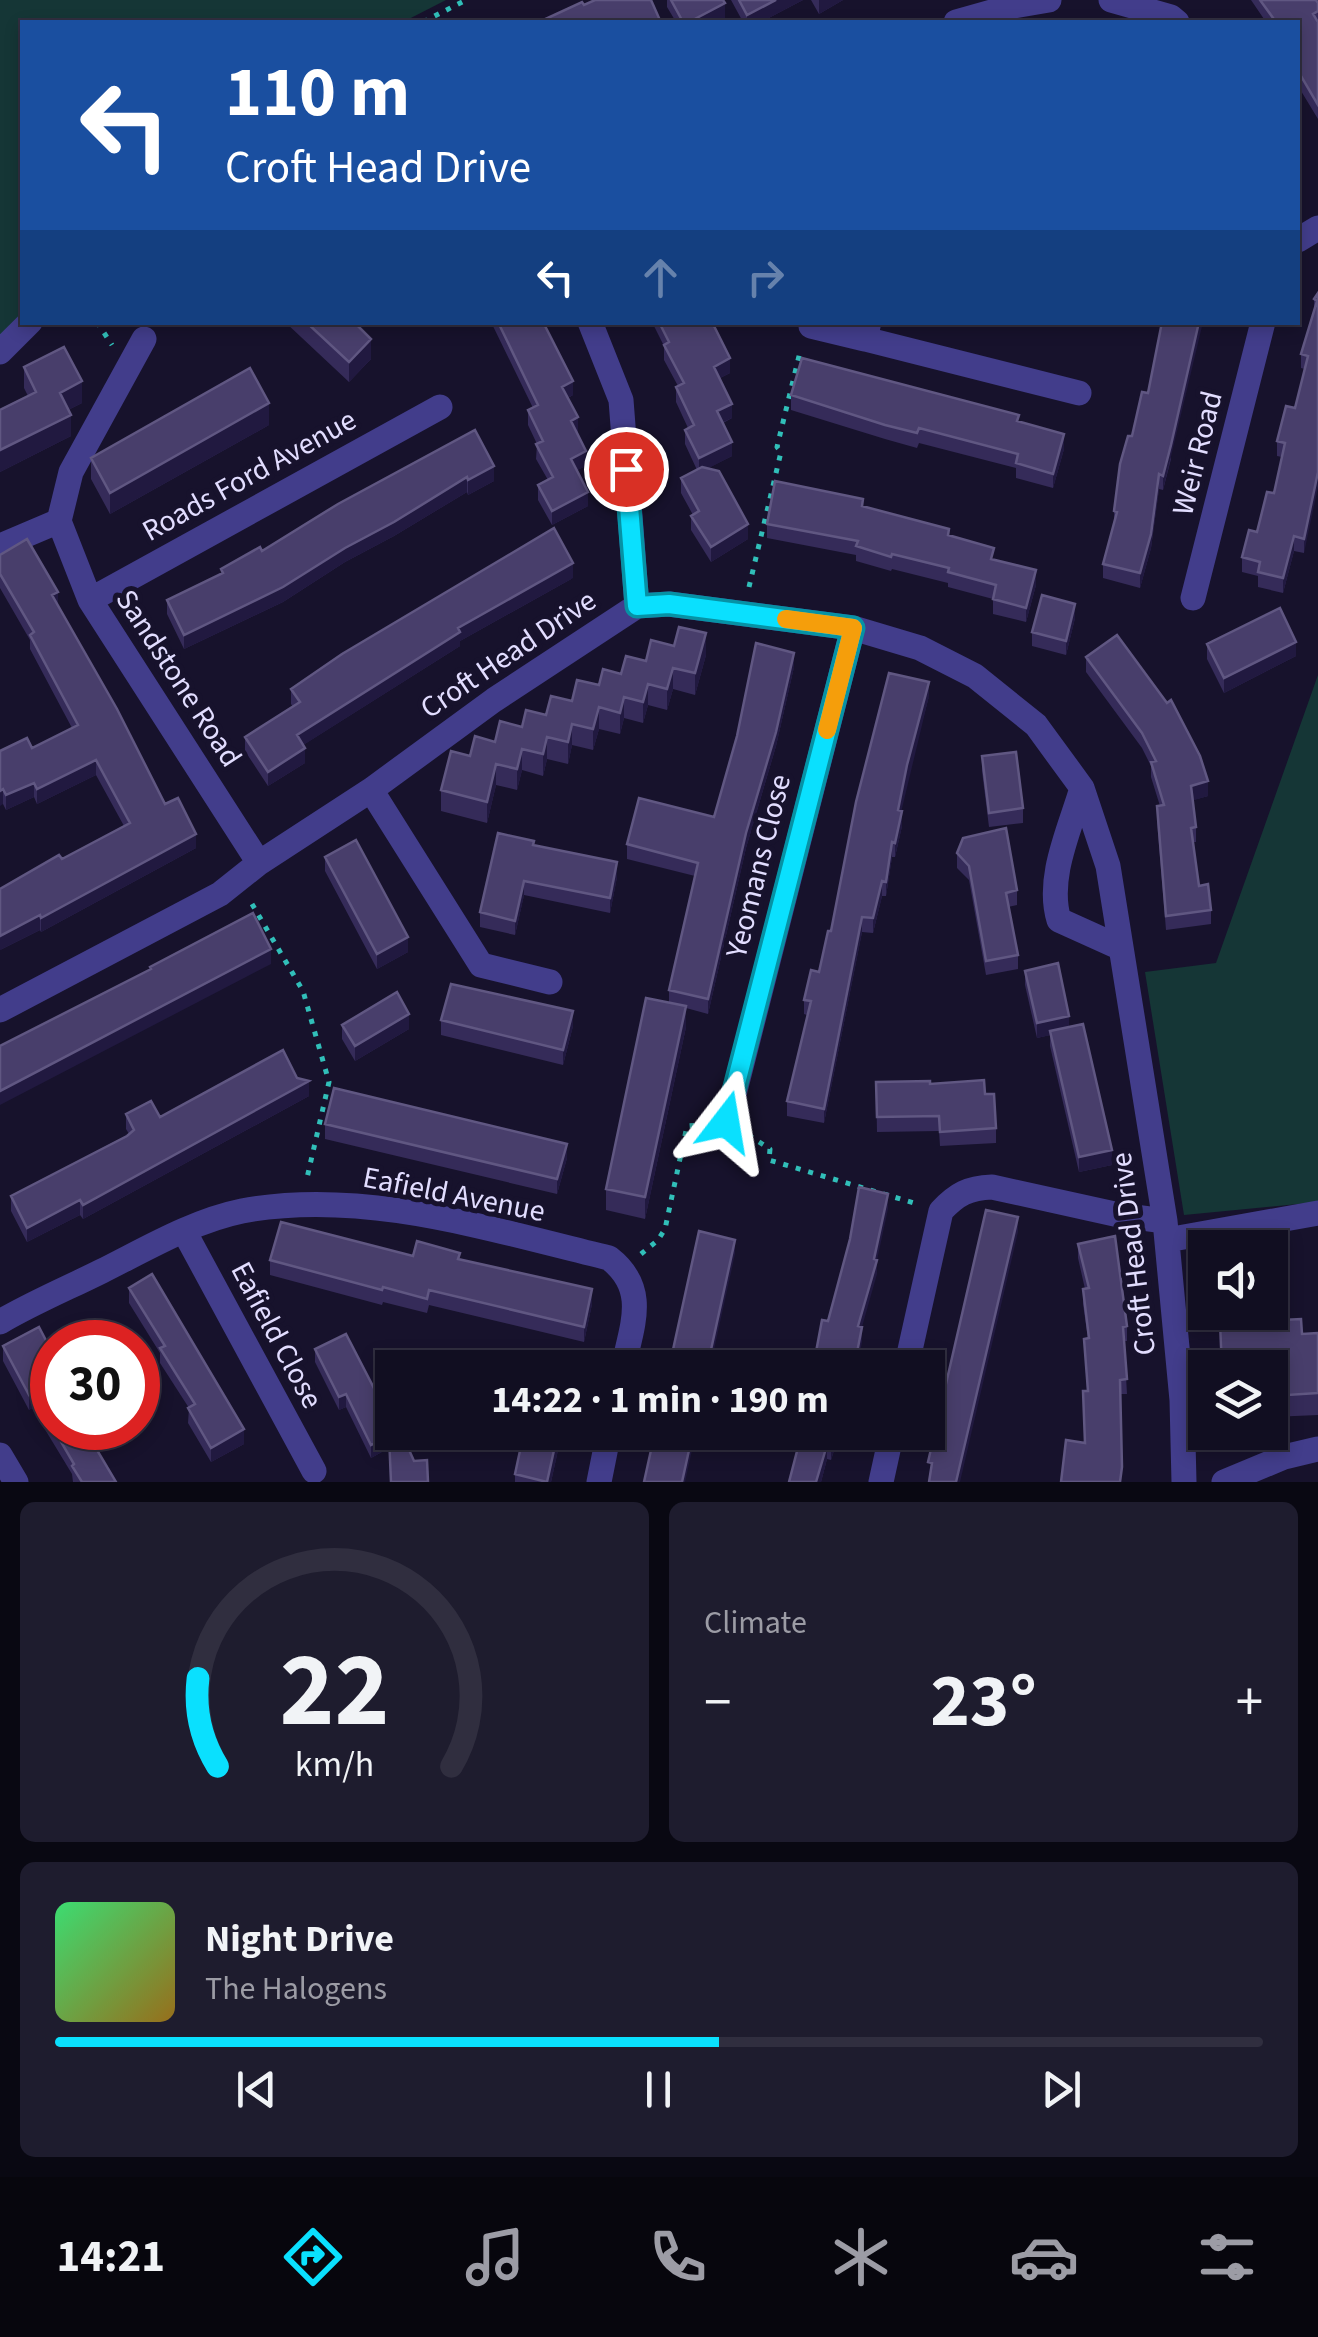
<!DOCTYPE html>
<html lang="en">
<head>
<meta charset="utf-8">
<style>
  body { margin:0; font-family:"Source Sans 3",sans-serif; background:#1e1c2e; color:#f1f3f6; height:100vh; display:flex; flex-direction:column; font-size:38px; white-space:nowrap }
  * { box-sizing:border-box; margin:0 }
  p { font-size:32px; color:#9c9ca5 }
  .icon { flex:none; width:55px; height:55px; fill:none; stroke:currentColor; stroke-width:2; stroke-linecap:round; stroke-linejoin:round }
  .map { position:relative; height:1482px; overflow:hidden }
  .side { display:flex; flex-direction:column; gap:20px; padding:20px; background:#090812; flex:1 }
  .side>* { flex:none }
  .guide { position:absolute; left:20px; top:20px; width:1280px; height:305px; border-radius:0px; box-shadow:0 5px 15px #0003,0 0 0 2px #302e3f; background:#1a4fa0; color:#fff; overflow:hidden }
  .fabs { position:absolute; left:1188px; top:1230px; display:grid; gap:20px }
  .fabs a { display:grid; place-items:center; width:100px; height:100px; border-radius:0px; background:#110e21; box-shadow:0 5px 15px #0003,0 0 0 2px #302e3f; font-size:50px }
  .speed { position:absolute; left:30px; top:1320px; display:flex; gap:20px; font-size:50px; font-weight:700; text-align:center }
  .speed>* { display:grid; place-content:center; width:130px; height:130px; border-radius:50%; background:#110e21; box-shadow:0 5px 15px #0003,0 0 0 2px #302e3f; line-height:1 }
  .speed .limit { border:15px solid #d22; background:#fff; color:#111 }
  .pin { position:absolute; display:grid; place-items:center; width:85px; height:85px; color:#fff; margin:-42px; border:5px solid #fff; border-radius:50%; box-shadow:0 2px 10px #0007 }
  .me { position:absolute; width:110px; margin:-55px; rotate:14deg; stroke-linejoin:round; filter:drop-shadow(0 0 8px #0008) }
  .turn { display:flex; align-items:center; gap:35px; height:210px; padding:0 40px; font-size:45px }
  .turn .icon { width:130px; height:130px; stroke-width:2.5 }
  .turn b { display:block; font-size:70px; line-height:85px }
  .lanes { display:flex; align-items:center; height:95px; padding:0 40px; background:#0003; justify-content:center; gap:50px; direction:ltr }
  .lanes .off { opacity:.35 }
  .big { font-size:75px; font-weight:700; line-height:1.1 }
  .side .tile { flex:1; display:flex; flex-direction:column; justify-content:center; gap:15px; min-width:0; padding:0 35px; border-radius:15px; background:#1e1c2e }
  .side .dial { align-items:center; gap:0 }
  .dial svg { height:260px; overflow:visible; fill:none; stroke:#302e3f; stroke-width:7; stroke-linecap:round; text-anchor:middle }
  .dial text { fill:#f1f3f6; stroke:none }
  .song { display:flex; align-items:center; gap:30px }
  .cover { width:120px; height:120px; border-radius:15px; background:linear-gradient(135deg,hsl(140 70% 55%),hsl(40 70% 35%)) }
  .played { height:10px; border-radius:5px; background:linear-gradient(90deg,#0ae0fe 55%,#302e3f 55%) }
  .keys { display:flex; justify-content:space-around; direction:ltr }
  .heat { display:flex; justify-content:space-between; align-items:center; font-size:55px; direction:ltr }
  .side .tiles { flex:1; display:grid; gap:20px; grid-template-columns:1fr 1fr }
  .tile:last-child { grid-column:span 2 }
  .trip { position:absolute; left:375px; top:1350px; width:570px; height:100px; border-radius:0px; background:#110e21; box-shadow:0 5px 15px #0003,0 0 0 2px #302e3f; font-weight:700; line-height:100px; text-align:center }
  .tabs { display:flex; height:160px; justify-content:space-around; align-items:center; background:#07060d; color:#9c9ca5 }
  .tabs .icon { width:70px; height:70px }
  .tabs .current { color:#0ae0fe }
  .tabs b { font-size:45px; color:#f1f3f6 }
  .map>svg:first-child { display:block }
  .green { fill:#153636 }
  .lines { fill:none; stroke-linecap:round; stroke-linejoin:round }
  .path { stroke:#31bfb9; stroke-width:5; stroke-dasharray:5 8; stroke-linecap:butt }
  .minor { stroke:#423d8b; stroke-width:25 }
  .wall { fill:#352b59 }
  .shaded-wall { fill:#211940 }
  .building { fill:#483e6b; stroke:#605782; stroke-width:2.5 }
  .route-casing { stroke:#0692a5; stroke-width:25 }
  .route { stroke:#0ae0fe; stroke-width:18 }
  .slow { stroke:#f59e0b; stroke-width:18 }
  .labels { text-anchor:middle; stroke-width:10; stroke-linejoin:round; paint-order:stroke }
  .street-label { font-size:30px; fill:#e2ddff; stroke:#17122c }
</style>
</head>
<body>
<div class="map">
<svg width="1318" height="1482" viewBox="0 0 1318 1482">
  <rect width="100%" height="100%" fill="#17122c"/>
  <path class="green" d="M0 0H446L403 22H22L23 323 0 343Z
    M1318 675V1202L1184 1215 1145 972 1216 963Z"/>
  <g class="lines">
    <path class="path" d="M423 22 466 0
      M97 322 112 345
      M749 587 781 452 777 447 800 352
      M252 904 303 991 329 1082 307 1178
      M748 1135 770 1149 769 1160 914 1203
      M641 1254 658 1240 665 1229 687 1126 701 1125"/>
    <path class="minor" d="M1111 0 1171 17 1177 22
      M956 22 1013 6 1049 0
      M1298 240 1318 228
      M590 322 621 400 637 606
      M869 322 865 339 1079 393
      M811 326 865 339
      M0 352 30 322
      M59 521 90 600 259 863
      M59 521 71 472 144 339
      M0 546 59 521
      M1193 598 1263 322
      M90 600 440 407
      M1082 788C1070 829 1046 878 1059 920L1121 948
      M371 790 481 965 550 982
      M0 1010 220 894 259 863 371 790 494 700 637 606 669 604 853 628 920 648 975 676 1036 725 1082 788 1108 866 1165 1221 1182 1400 1184 1482
      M727 1122 853 628
      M184 1231 314 1471
      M1167 1240 1318 1213
      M0 1322C32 1303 68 1288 102 1271 146 1249 193 1221 242 1211 364 1188 491 1230 609 1258 649 1289 632 1325 623 1368
      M906 1368 941 1211C957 1194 968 1188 992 1187L1119 1215 1165 1221
      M0 1455 16 1482
      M599 1482 609 1432
      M881 1482 892 1432
      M1224 1482 1284 1457 1318 1449"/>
  </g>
  <path class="wall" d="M667 0H723L725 18 716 22H676L667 7Z
    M731 0H803L761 22H743Z
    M811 0H843L819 14Z
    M1251 0H1316L1318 3V119L1298 86V22H1266Z
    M1318 293 1304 553 1294 551 1283 593 1258 587V576L1242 572V557L1257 532 1274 493 1282 457 1277 456V441L1295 408 1305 369 1301 368V354L1314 312V299Z
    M285 322H354L371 359 349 382Z
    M491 322H543L573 395 568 398 586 466 577 470 588 506 552 525 538 500V485L548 480 536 459 537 444 528 425V410L533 408Z
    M652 322H715V329L730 373 720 378 732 418 723 423 732 456 708 468 748 539 711 562 691 530V516L693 515 681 493V478L697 470 685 444V430L688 428 676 402V387L678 386 664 360V346Z
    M24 367 82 403 68 410 71 436 0 472V410L28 396 24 388Z
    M1148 393 1171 459 1163 490 1159 489 1151 548 1140 588 1103 578V564L1114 522V511L1132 436Z
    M791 395 1019 422 1064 449 1053 488 1016 478V468L919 443 917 448 885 439 791 410Z
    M269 425 110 514 91 479V458Z
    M475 430 494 481 468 495 467 492 394 536 345 562 283 602 184 649 167 614V600L221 574V569L262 551Z
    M863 506 949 535 1036 585 1026 622 993 614V599L948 587V583L892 569 891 571 856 561V555L767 538V524Z
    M0 555 58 606 165 804 196 848 41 932 40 930 0 950 62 859 124 826 96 775 37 804 34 797 6 810 3 804 0 751 32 748 72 728 30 649V640L0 588Z
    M573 578 460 641V646L303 745 305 763 268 786 245 751V737L293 707 291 704V689Z
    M1075 618 1066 655 1032 646V632Z
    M1207 644 1296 656 1224 693 1207 659Z
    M706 655 695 695 673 689 667 710 648 705 643 723 624 718 620 734 599 729 593 750 572 745 568 764 547 759 543 776 522 770 517 790 496 785 487 823 441 811V790L470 756 522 727 572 701 599 685 621 674Z
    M1086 657 1208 796 1193 800 1196 827V842H1193L1199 886 1211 910V924L1166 930 1157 821V806H1160L1151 777V766L1142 748 1086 672Z
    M794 667 776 746 746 848 708 1014 686 1008V1027L645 1219 606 1210V1189L669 1002V990L695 876 627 859V844L714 817Z
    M929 696 907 779 901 811 902 826 895 857H892L886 896H882L873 933 862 932 824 1123 787 1116V1101L807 1015 804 1014V1000L819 972 831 931Z
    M982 756 1023 808V823L989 827 982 771Z
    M534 845 617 877 610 913 524 895 515 935 480 927V912Z
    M957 853 1017 890V905L1008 907 1018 955V969L986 975 969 880 957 868Z
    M325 857 408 952 377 969 325 871Z
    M1025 971 1069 1027 1112 1165 1079 1172 1050 1046V1035L1037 1038 1025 985Z
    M441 1020 573 1026 563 1065 441 1035Z
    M342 1025 409 1029 355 1061 342 1039Z
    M297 1078 309 1096 83 1219 80 1215 27 1242 11 1211V1196L129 1134 126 1129V1114L160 1117Z
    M876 1082 930 1084 985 1094 996 1128V1143L940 1146 939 1131 877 1132Z
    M325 1124 567 1158 557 1194 325 1139Z
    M1078 1244 1127 1326V1341H1124L1127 1394H1120L1085 1443 1087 1391 1084 1339H1088L1083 1304V1289H1085L1078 1258Z
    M413 1256 460 1259 592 1304 584 1342 429 1305 427 1313 383 1302 382 1305 270 1275V1260Z
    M129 1288 244 1444 211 1462 188 1423 189 1408 160 1363V1353L129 1303Z
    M1220 1323 1302 1334 1318 1333V1415L1272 1417 1270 1368H1221Z
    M3 1346 52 1428 116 1482H73L72 1474 32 1408 29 1410 3 1361Z
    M315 1349 377 1394 414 1461 389 1448 371 1458 346 1407 339 1410 315 1362Z
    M524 1432H562L551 1482H515V1474Z
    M802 1432H840L831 1460 827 1459 821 1482H789Z"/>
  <path class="shaded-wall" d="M776 0H803L761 22H747V15Z
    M819 0H843L819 14Z
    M725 3V18L716 22H689Z
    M1199 322H1203L1163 490V476Z
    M371 339V359L349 382V362Z
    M730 358V373L714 381V367Z
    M82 381V403L60 414V393Z
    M573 381V395L562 401V387Z
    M269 403V425L110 514V493Z
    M732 404V418L717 425V411Z
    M71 415V436L0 472V450Z
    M578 417V432L571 435V421Z
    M1064 434V449L1053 488V474Z
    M732 442V456L699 473V458Z
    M586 451V466L571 473V459Z
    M494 466V481L468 495V480Z
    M1318 472V487L1304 553V539Z
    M1159 474V489L1151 548 1140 588V573Z
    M467 477V492L394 536 345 562 283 602 184 649V635L345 548Z
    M588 492V506L552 525V511Z
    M748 524V539L711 562V547Z
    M1294 536V551L1283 593V578Z
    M573 563V578L460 641V646L297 749V735L458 628Z
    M1036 570V585L1026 622V608Z
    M58 592V606L52 595Z
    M1075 604V618L1066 655V641Z
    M706 633V655L695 695V673Z
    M1296 642V656L1224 693V678Z
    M794 653V667L776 746 746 848 708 1014V999L746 833Z
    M673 668V689L667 710V689Z
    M929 682V696L898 825V810L907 765Z
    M648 684V705L643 723V702Z
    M624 697V718L620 734V713Z
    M599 707V729L593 750V729Z
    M572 724V745L568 764V742Z
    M547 737V759L543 776V754Z
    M305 748V763L268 786V772Z
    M522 749V770L517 790V769Z
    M96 760V775L37 804V789Z
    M496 764V785L487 823V802Z
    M1208 781V796L1191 801V786Z
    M34 783V797L6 810V795Z
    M3 789V804L0 806V791Z
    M902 811V826L895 857V843Z
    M196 834V848L41 932V918Z
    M892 842V857L886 896V882Z
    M617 862V877L610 913V898Z
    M524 881V895L515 935V921Z
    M882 881V896L873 933V918Z
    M40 915V930L0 950V936Z
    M862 917V932L824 1123V1109Z
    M408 937V952L377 969V954Z
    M271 949V964L0 1105V1091Z
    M686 1006V1027L645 1219V1197Z
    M573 1011V1026L563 1065V1050Z
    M409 1014V1029L355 1061V1046Z
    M1069 1016V1031L1037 1038V1023Z
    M309 1081V1096L83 1219V1205Z
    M567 1144V1158L557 1194V1179Z
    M1112 1150V1165L1079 1172V1157Z
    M888 1194V1209L877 1260V1274L858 1341V1326Z
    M80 1200V1215L27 1242V1228Z
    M1018 1217V1232L960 1482H956Z
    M735 1240V1254L710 1368H707Z
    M592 1289V1304L584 1342V1327Z
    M862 1327V1342L857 1368H854Z
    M32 1393V1408L29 1410V1395Z
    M346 1394V1407L339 1410V1397Z
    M244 1429V1444L211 1462V1448Z
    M558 1432H562L551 1482H547Z
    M693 1432H696L685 1482H682Z
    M835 1432H840L831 1460V1446Z
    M389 1436V1448L371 1458V1445Z
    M827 1445V1459L821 1482H816Z"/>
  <path class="building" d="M595 0H651L659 18 650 22H539L582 2 584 5Z
    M671 0H723L725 3 689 22H683Z
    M739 0H776L747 15Z
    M1260 0H1316L1318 3V11L1313 14 1318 22V105L1298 71V22H1276Z
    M1318 293V472L1304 539 1294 536 1283 578 1258 572 1260 562 1242 557 1249 530 1257 532 1267 492 1274 493 1285 443 1277 441 1286 406 1295 408 1308 356 1301 354 1317 301 1314 299Z
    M306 322H354L371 339 349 362Z
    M498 322H543L573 381 562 387 578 417 571 421 586 451 571 459 588 492 552 511 538 485 553 477 536 444 543 441 528 410 538 405Z
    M659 322H712L730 358 714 367 732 404 717 411 732 442 699 458 685 430 694 425 676 387 684 383 664 345 669 342Z
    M1162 322H1199L1171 445 1163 476 1159 474 1151 534 1140 573 1103 564 1117 512 1114 511 1120 464 1128 436H1132L1142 392 1148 393Z
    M64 347 82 381 60 393 71 415 0 450V410L36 392 24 367Z
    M802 358 1019 415 1017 421 1064 434 1053 474 1016 463 1018 454 919 428 917 433 885 425 791 395Z
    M250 368 269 403 110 493 91 458Z
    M475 430 494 466 468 480 467 477 394 522 345 548 283 587 184 635 167 600 223 573 221 569 260 547 262 551 338 504Z
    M702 467 719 471 748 524 711 547 691 516 699 511 681 478Z
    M775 481 863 499 862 506 949 529 948 535 994 548 991 559 1036 570 1026 608 993 599 996 585 948 572 949 568 892 554 891 557 856 546 858 541 767 524Z
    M554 528 573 563 458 628 460 632 297 735 305 748 268 772 245 737 300 702 291 689 342 654Z
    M27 539 58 592 52 595 117 709 165 804 178 798 196 834 41 918 40 915 0 936V889L59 855 62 859 130 823 96 760 37 789 34 783 6 795 3 789 0 791V751L27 738 32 748 78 725 30 635 34 632 0 574V555Z
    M1042 595 1075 604 1066 641 1032 632Z
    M1280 608 1296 642 1224 678 1207 644Z
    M679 627 706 633 695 673 673 668 667 689 648 684 643 702 624 697 620 713 599 707 593 729 572 724 568 742 547 737 543 754 522 749 517 769 496 764 487 802 441 790 451 751 470 756 475 736 495 742 500 721 522 727 526 710 546 715 551 696 572 701 577 680 599 685 603 669 621 674 626 656 646 661 651 640 674 646Z
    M1117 635 1167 703 1171 700 1200 756 1208 781 1191 786 1196 827 1191 828 1199 886 1208 884 1211 910 1166 916 1157 806 1164 805 1151 762 1156 761 1142 733 1086 657Z
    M756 643 794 653 776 732 746 833 708 999 669 990 698 863 627 844 639 798 714 817 737 736Z
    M889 673 929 682 907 765 898 810 902 811 895 843 892 842 886 882 882 881 873 918 862 917 824 1109 787 1101 811 1001 804 1000 811 970 819 972 828 931H831L856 802Z
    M1016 752 1023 808 989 813 982 756Z
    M1006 828 1017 890 1006 893 1018 955 986 961 969 866 957 853 963 838Z
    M498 833 534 841 533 845 617 862 610 898 524 881 515 921 480 912Z
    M356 840 408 937 377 954 325 857Z
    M253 913 271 949 0 1091V1046L151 969 150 967Z
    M1058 963 1069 1016 1037 1023 1025 971Z
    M451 984 573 1011 563 1050 441 1020Z
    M397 992 409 1014 355 1046 342 1025Z
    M646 998 686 1006 645 1197 606 1189Z
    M1083 1024 1112 1150 1079 1157 1050 1031Z
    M283 1050 297 1078 309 1081 83 1205 80 1200 27 1228 11 1196 127 1136 134 1130 126 1114 151 1101 160 1117Z
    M984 1080 985 1094H994L996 1128 940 1132 939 1116 877 1117 876 1082 930 1081V1084Z
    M334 1088 567 1144 557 1179 325 1124Z
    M859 1187 888 1194 874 1259 877 1260 858 1326 862 1327 854 1368H813L822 1320 828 1321 850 1239Z
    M986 1210 1018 1217 956 1482H929L932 1463 928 1462Z
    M281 1222 413 1256 417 1241 460 1253 458 1259 592 1289 584 1327 429 1290 427 1299 383 1287 382 1290 270 1260Z
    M699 1231 735 1240 707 1368H669Z
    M1115 1236 1127 1326 1123 1327 1127 1379 1120 1380 1122 1467 1120 1482H1061L1066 1440 1085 1443 1083 1391H1088L1084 1339 1089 1338 1083 1289 1089 1288 1078 1244Z
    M152 1274 244 1429 211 1448 188 1408 195 1404 160 1348 165 1346 129 1288Z
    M1301 1319 1302 1334 1318 1333V1393L1272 1396 1270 1368H1222L1220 1323Z
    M39 1327 52 1352V1427L32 1393 29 1395 3 1346Z
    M346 1334 377 1394 381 1392 392 1415V1432H401L414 1461 427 1460 428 1482H391L389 1436 371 1445 346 1394 339 1397 315 1349Z
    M53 1428H84L116 1482H82L72 1466 74 1464Z
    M524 1432H558L547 1482 515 1474Z
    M655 1432H693L682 1482H644Z
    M802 1432H835L831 1446 827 1445 816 1482H789Z"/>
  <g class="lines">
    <g class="route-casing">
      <path id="route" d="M626 469 637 606 669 604 853 628 726 1122"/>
    </g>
    <use href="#route" class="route"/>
    <path class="slow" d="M786 619 853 628 827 730"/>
  </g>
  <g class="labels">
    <g class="street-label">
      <text transform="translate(1197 453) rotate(-76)" y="10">Weir Road</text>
      <text transform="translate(249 475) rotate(-29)" y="10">Roads Ford Avenue</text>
      <text transform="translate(508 654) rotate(-34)" y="10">Croft Head Drive</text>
      <text transform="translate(179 678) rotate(57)" y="10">Sandstone Road</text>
      <text transform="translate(758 866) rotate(-76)" y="10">Yeomans Close</text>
      <text transform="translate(454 1194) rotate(11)" y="10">Eafield Avenue</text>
      <text transform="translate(1133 1254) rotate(-97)" y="10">Croft Head Drive</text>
      <text transform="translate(277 1335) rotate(62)" y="10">Eafield Close</text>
    </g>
  </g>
</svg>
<div class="fabs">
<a><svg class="icon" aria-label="sound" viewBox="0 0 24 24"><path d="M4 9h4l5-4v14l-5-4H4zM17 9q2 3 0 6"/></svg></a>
<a><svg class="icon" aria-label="layers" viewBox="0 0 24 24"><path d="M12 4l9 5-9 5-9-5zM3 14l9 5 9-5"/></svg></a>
</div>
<div class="speed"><div class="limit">30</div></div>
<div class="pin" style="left:626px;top:469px;background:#d93025"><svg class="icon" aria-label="arrive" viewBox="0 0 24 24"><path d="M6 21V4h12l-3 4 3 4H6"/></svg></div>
<svg class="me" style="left:726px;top:1122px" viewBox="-20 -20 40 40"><path d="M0-17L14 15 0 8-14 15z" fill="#0ae0fe" stroke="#fff" stroke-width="4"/></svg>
<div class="trip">14:22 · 1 min · 190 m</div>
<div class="guide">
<div class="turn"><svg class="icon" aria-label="left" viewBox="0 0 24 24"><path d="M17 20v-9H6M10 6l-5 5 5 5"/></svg><div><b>110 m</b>Croft Head Drive</div></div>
<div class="lanes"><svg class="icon" aria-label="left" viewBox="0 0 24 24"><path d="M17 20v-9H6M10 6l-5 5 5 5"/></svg><svg class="icon off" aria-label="ahead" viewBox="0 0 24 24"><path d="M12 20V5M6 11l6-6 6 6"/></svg><svg class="icon off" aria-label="right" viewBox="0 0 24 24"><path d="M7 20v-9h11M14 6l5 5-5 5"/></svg></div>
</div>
</div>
<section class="side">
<div class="tiles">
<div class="tile dial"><svg viewBox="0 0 100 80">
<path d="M14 69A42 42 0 1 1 86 69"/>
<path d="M14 69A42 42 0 0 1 8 42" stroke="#0ae0fe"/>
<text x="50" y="56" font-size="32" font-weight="700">22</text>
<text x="50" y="72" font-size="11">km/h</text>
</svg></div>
<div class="tile"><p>Climate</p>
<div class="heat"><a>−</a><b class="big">23°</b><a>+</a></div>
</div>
<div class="tile">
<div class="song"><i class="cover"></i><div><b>Night Drive</b><p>The Halogens</p></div></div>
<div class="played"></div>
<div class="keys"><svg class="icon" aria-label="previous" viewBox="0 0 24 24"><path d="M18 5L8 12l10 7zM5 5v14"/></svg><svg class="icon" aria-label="pause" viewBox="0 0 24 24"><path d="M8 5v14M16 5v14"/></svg><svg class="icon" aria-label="next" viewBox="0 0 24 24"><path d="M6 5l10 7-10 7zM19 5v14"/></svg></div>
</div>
</div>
</section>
<nav class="tabs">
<b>14:21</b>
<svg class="icon current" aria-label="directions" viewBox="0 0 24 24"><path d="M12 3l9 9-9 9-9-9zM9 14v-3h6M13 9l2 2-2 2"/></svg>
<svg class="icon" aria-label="music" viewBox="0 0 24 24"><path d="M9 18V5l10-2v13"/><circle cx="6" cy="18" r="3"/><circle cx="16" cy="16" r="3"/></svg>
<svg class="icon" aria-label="phone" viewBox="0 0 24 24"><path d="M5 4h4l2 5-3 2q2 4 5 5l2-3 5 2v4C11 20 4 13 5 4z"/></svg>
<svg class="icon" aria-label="climate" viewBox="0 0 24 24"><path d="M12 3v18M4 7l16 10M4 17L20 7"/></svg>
<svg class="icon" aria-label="car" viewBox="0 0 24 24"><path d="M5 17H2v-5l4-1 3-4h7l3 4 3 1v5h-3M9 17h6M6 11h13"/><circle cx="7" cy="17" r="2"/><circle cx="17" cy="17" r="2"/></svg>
<svg class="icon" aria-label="filters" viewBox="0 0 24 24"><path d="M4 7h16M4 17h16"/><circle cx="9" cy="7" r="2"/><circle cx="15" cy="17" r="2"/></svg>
</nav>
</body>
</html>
